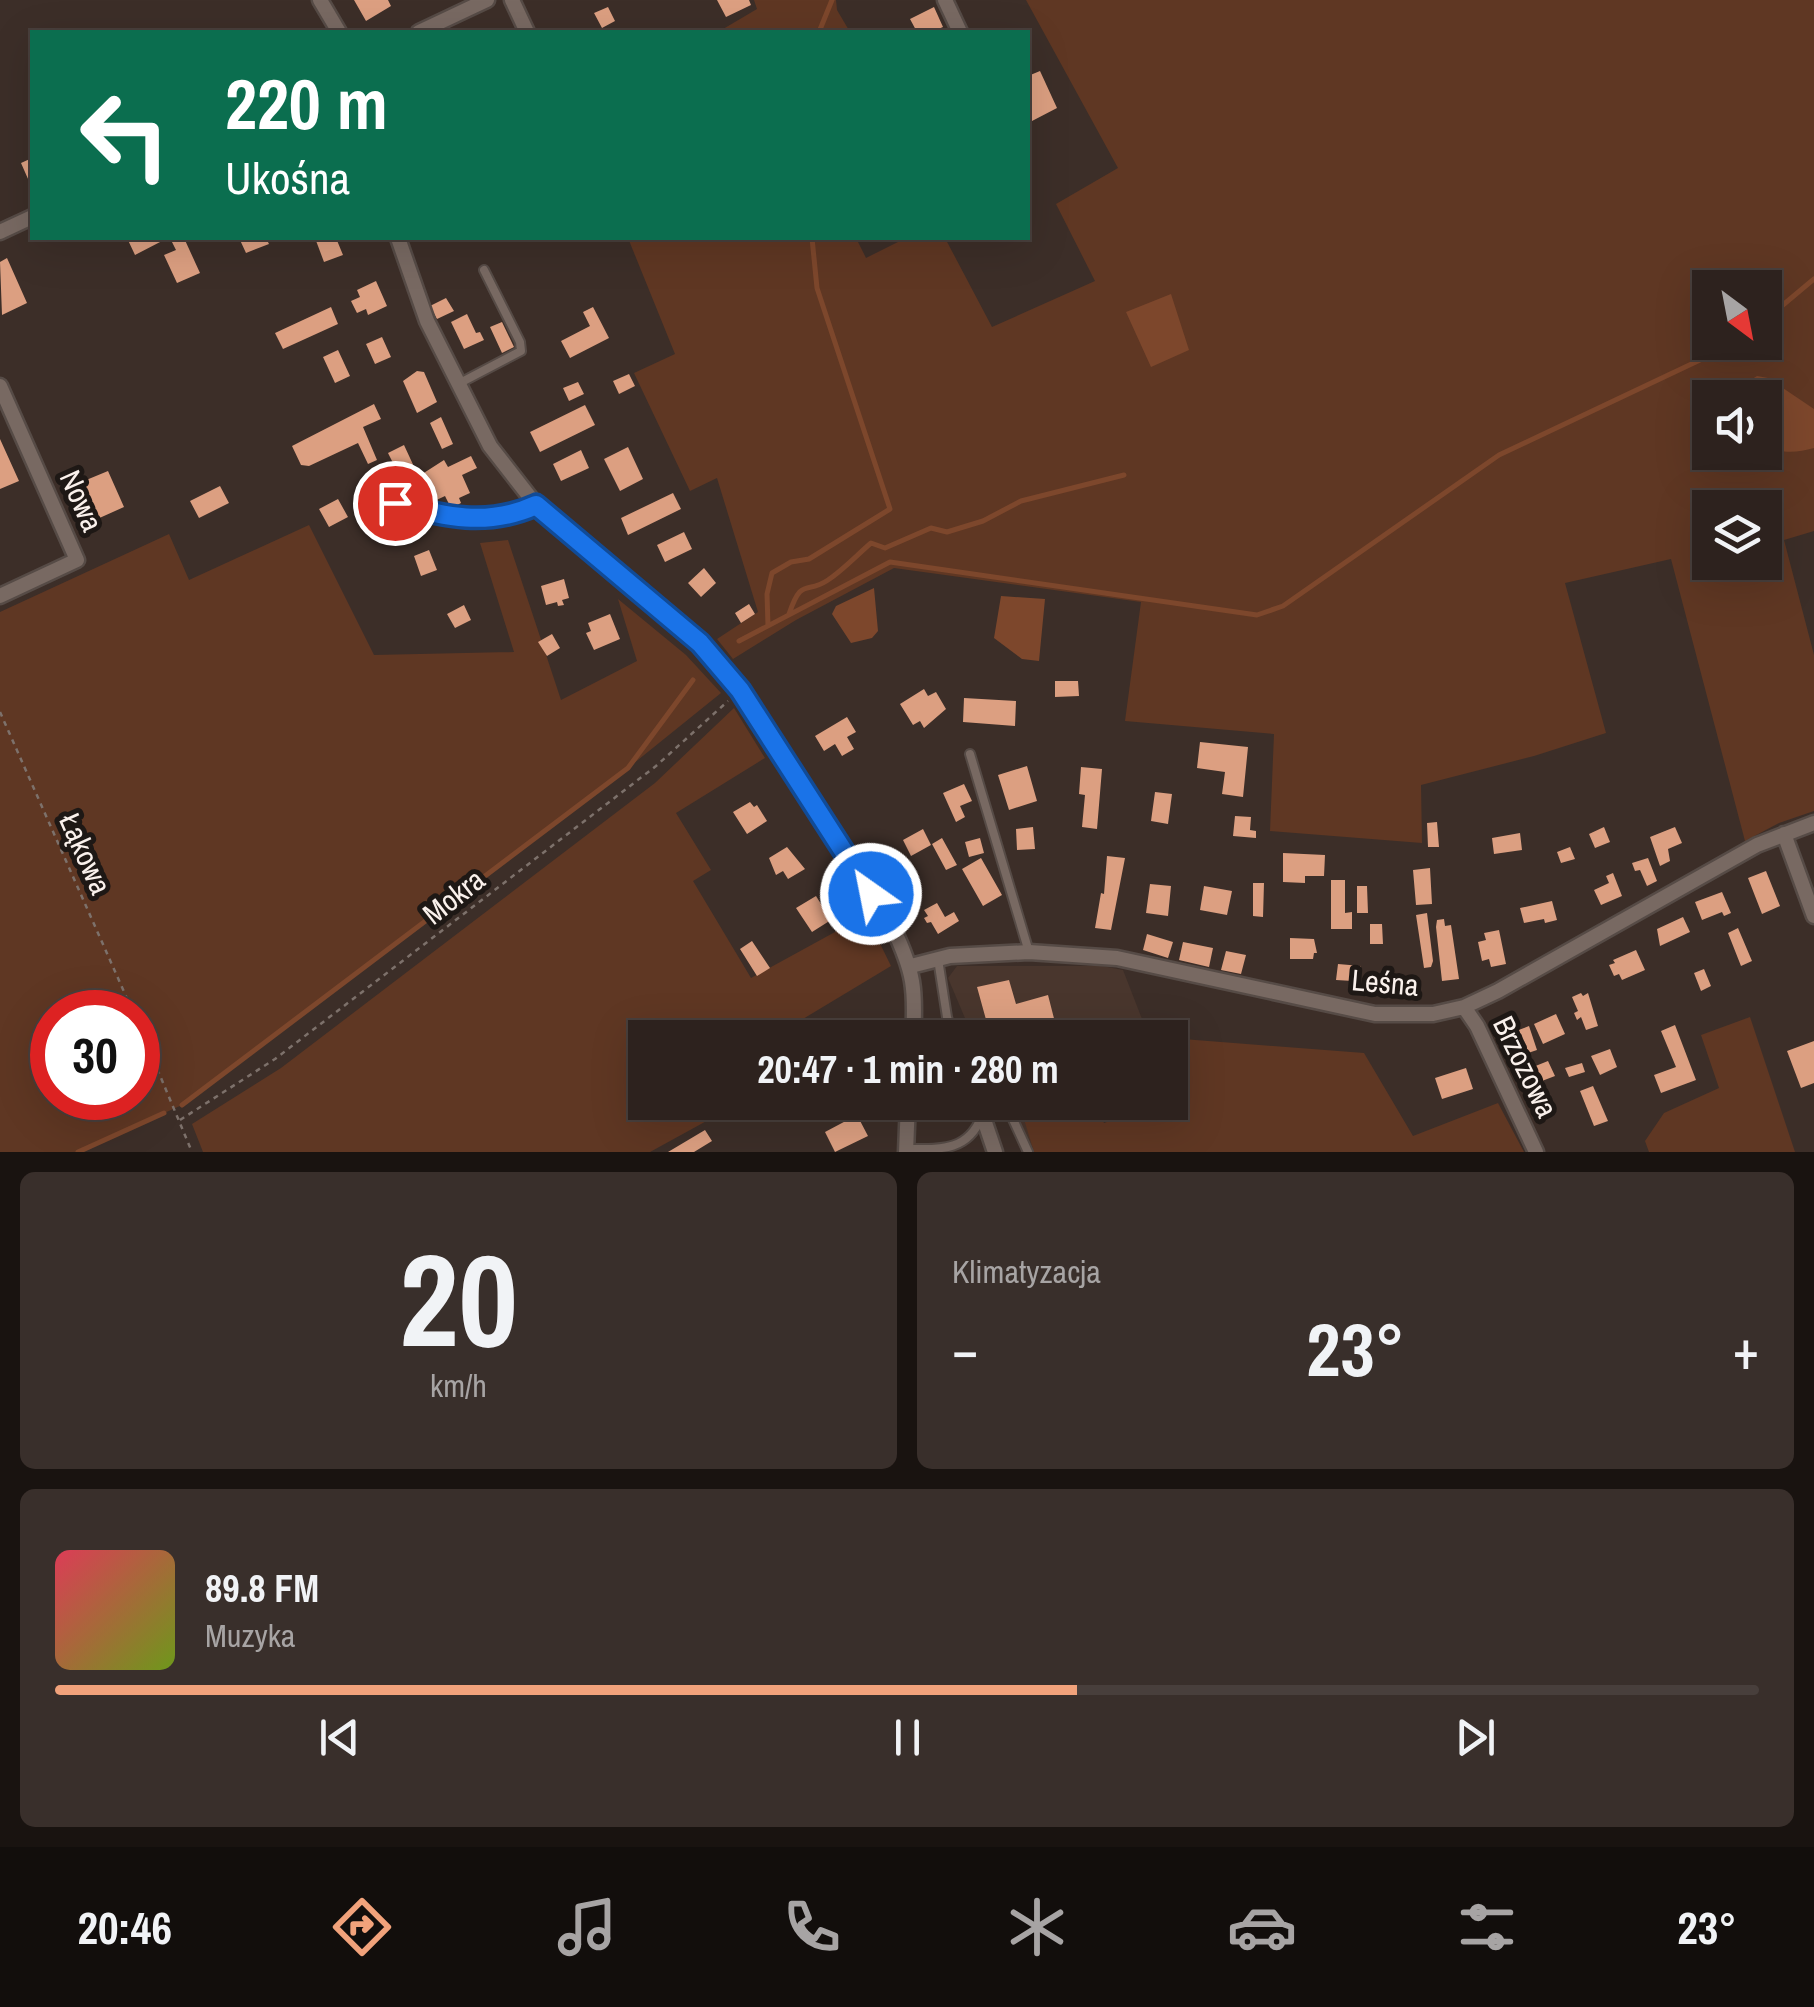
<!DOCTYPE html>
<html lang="pl">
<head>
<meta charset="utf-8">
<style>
  body { margin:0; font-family:"Archivo Narrow",sans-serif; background:#392f2b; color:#f1f3f6; height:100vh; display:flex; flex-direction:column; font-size:38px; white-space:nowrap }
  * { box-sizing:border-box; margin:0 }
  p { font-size:32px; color:#a7a4a4 }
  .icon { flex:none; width:55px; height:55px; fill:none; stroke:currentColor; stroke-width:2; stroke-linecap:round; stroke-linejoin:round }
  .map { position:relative; height:1152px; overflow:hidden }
  .panel { display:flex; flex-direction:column; gap:20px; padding:20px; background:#191310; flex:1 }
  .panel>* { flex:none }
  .guide { position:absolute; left:30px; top:30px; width:1000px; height:210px; border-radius:0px; box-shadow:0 10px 40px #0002,0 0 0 2px #483f3c; background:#0b6e4f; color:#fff; overflow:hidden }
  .needle { width:65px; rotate:148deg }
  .buttons { position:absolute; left:1692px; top:270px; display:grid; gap:20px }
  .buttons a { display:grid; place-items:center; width:90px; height:90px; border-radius:0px; background:#2d221e; box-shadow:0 10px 40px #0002,0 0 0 2px #483f3c; font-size:50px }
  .speed { position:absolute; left:30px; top:990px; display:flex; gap:20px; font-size:50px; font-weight:700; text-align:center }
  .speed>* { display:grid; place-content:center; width:130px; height:130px; border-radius:50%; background:#2d221e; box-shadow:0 10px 40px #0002,0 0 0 2px #483f3c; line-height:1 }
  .speed .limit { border:15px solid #d22; background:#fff; color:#111 }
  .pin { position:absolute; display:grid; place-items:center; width:85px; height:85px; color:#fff; margin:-42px; border:5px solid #fff; border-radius:50%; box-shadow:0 2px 10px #0007 }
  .me { position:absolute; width:110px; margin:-55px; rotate:327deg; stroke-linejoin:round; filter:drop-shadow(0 0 8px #0008) }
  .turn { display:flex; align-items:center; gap:35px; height:210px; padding:0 30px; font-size:45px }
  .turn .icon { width:130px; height:130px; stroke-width:2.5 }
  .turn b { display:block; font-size:70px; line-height:85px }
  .big { font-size:75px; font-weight:700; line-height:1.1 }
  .panel .widget { flex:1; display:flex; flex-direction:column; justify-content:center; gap:15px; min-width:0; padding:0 35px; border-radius:15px; background:#392f2b }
  .panel .dial { align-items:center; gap:0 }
  .dial b { font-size:130px; line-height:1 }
  .song { display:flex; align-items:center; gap:30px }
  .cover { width:120px; height:120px; border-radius:15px; background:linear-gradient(135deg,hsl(350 70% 55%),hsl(80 70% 35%)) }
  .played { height:10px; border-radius:5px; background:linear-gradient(90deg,#f1a27b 60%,#483f3c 60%) }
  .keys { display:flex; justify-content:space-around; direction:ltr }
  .heat { display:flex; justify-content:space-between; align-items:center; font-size:55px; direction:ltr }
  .panel .tiles { flex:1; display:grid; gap:20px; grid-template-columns:1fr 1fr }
  .widget:last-child { grid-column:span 2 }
  .trip { position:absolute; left:628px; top:1020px; width:560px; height:100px; border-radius:0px; background:#2d221e; box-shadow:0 10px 40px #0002,0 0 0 2px #483f3c; font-weight:700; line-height:100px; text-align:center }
  .tab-bar { display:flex; height:160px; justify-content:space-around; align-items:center; background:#120e0c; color:#a7a4a4 }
  .tab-bar .icon { width:70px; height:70px }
  .tab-bar .selected { color:#f1a27b }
  .tab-bar b { font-size:45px; color:#f1f3f6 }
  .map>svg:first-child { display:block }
  .built { fill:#49362d }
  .green { fill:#5f3723; fill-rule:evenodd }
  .water { fill:#7d472c }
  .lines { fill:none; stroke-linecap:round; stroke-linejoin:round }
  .stream { stroke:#7d472c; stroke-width:5 }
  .building { fill:#dc9f81 }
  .service-casing { stroke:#564b46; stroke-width:12 }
  .minor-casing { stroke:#564b46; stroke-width:19 }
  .path { stroke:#7d716b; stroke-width:2.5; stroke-dasharray:5 5; stroke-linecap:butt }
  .service { stroke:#786962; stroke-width:8 }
  .minor { stroke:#786962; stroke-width:14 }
  .route-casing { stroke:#114b97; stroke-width:25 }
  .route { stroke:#1a73e8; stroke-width:18 }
  .labels { text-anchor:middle; stroke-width:10; stroke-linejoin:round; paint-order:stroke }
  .street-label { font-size:30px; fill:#faf1ec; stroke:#1e1815 }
</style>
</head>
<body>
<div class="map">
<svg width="1814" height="1152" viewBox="0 0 1814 1152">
  <rect width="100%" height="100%" fill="#3c2e28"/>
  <path class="built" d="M957 966H1102L1123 970 1149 1037H973L948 978Z
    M1001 1103H1159L1022 1150Z"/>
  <path class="green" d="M754 0H836L837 10 850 32H718L757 9Z
    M1026 0H1814V531L1784 540 1814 655V811L1779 823 1745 841 1671 559 1565 583 1606 733 1534 756 1421 785 1422 843 1270 831 1274 734 1125 721 1141 602 894 568 796 620 733 659 717 639 758 612 717 478 690 491 634 373 675 354 628 238H856L866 258 906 238H945L992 327 1095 281 1056 204 1118 168ZM1710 288H1765V342H1710ZM1710 398H1765V452H1710ZM1710 508H1765V562H1710Z
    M309 525 374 655 514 652 480 543 508 540 561 700 637 661 618 599 686 655 721 693 628 768 182 1105 78 1152H0V612L169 534 189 580ZM52 1012H138V1098H52Z
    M734 708 765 758 676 813 711 870 693 881 751 978 866 915 891 966 773 1037 645 1038V1102L730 1103 732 1107 650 1152H203L192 1124 281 1068 655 783Z
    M1750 1017 1795 1152H1649L1645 1141 1664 1113 1719 1088 1701 1035Z
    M1170 1038 1364 1053 1413 1136 1498 1103 1524 1152H1034L1019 1103H1096L1104 1123 1159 1103 1170 1102Z"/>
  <path class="water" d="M1171 294 1189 350 1151 367 1126 312Z
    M1757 376 1768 378 1814 409V448C1796 453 1781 454 1765 445V398L1739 397 1746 383Z
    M874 588 878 631 872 638 851 643 832 614 836 606Z
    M1001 596 1045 599 1039 661 1022 659 994 638Z"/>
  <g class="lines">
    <path class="stream" d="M819 32 832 0
      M1765 320 1814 279
      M789 614C802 576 806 595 828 580 843 570 857 555 871 543L885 548 931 528 947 532 983 521 1021 501 1124 475
      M768 626 767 594 772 573 791 562 809 559 890 509 817 288 812 238
      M739 641 890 562 1257 615 1283 606 1499 455 1738 342
      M182 1105 628 768 693 680
      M78 1152 164 1113"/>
  </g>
  <path class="building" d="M354 0H388L391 6 366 21Z
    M717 0H749L751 5 726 17Z
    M608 7 615 21 602 28 594 13Z
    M934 7 943 27 931 32H917L910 19Z
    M1040 71 1057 108 1032 121 1028 112V76Z
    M32 158V188L21 163Z
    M127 238H160L162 241 135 255Z
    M176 238H184L200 273 177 283 164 255 176 250 171 240Z
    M246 238H266L269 244 246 253 240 240Z
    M315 238H336L343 255 324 262Z
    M7 258 27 303 2 315 0 262Z
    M376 281 387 306 368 315 366 309 357 313 351 301 360 297 357 290Z
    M446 298 454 311 437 319 430 306Z
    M331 307 338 324 283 349 275 333Z
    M593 307 609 338 570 358 561 341 590 326 583 312Z
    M467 314 476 333 480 332 484 340 464 349 451 322Z
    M502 322 514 347 502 353 490 327Z
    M382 337 391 357 375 364 366 344Z
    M338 350 350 376 335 383 323 357Z
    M417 371 424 372 437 402 417 413 403 381Z
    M629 374 635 386 619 394 613 381Z
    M578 382 584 394 569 401 563 388Z
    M374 404 381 419 363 427 377 460 368 464 358 443 309 466 301 465 292 446Z
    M585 405 595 425 540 452 530 432Z
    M441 417 453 444 442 449 430 423Z
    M0 439 19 481 0 489Z
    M404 445 416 471 401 479 388 453Z
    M628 447 643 479 620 491 604 459Z
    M581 450 589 468 561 481 553 464Z
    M471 456 477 468 462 475 470 493 459 498 461 503 451 508 445 496 428 504 416 478 444 460 448 467Z
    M108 471 124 507 95 520 79 483Z
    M220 486 229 503 199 518 190 501Z
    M673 493 681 509 628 535 621 518Z
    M338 499 348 517 329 527 319 509Z
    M684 532 692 549 665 562 657 545Z
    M429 550 437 570 421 576 414 556Z
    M704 568 716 583 701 597 688 583Z
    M564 579 569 598 562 600 564 605 558 606 557 602 546 605 541 586Z
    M749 604 755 614 741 623 735 613Z
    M464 605 471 620 455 628 447 614Z
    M610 614 620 639 594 650 586 633 591 631 588 623Z
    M552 634 560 648 547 656 538 642Z
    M1055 681H1078L1079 696 1055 697Z
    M924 689 928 696 936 692 946 709 924 728 920 721 913 725 900 704Z
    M964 698 1016 701 1015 726 963 722Z
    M847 717 856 732 847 737 854 749 842 756 835 744 824 751 815 736Z
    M1200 742 1248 747 1243 797 1222 794 1225 772 1197 768Z
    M1027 766 1037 801 1009 810 998 775Z
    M1081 767 1102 769 1097 829 1082 827 1085 795 1079 794Z
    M964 784 972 801 960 806 965 817 956 822 943 793Z
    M1155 792 1172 794 1168 824 1151 821Z
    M750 802 754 807 757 805 767 821 747 834 733 812Z
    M1235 816 1251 817 1250 830 1256 831V838L1233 836Z
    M1437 822 1439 847H1428L1427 823Z
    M1033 827 1035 849 1017 850 1016 829Z
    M1604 827 1610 842 1595 848 1589 834Z
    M1675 827 1682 843 1668 849 1670 861 1660 866 1650 837Z
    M923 829 931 845 911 856 903 840Z
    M1520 833 1522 850 1494 854 1492 838Z
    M942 838 957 865 946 870 932 844Z
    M980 838 984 853 969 857 965 842Z
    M787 847 805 869 788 879 783 871 776 875 769 858Z
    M1570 847 1575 859 1561 863 1557 852Z
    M1283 853 1325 855 1324 876H1305V883L1283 882Z
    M1107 856 1125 858 1111 930 1095 928 1101 893 1104 894Z
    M981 858 1002 895 983 906 962 869Z
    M1648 858 1657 881 1647 886 1640 870 1635 871 1632 863Z
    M1430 868 1432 904 1416 905 1413 870Z
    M1766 871 1780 906 1762 914 1748 878Z
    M1613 873 1622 896 1601 905 1594 890 1609 883 1606 876Z
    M1331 880H1345V913L1352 912V929H1331Z
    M1253 883H1264L1263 917 1253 916Z
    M1150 884 1171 886 1168 916 1146 913Z
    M1204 886 1232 891 1227 915 1200 910Z
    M1357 886H1367L1368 913H1357Z
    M1722 892 1731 913 1724 916 1722 912 1702 920 1695 902Z
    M816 896 831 920 812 932 796 908Z
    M1552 901 1557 920 1545 923 1544 919 1524 923 1520 908Z
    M937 903 945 917 954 912 959 921 938 934 931 922 927 923 924 918 928 916 924 910Z
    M1427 913 1433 961 1431 967 1424 968 1416 915Z
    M1683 917 1690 932 1660 946 1657 929Z
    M1444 919 1445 926 1451 925 1459 979 1442 981 1436 927 1437 920Z
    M1370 924H1382L1383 944H1370Z
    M1738 928 1752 961 1741 966 1728 933Z
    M1499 930 1506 964 1491 967 1489 959 1482 961 1478 942 1486 940 1484 933Z
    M1147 934 1173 942 1168 958 1143 950Z
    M1290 938 1314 939 1317 953H1314L1313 959H1290Z
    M752 941 770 968 757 976 740 949Z
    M1183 942 1213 948 1209 967 1179 960Z
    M1636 950 1645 970 1622 980 1619 974 1614 976 1609 965 1615 963 1613 960Z
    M1226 951 1246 955 1241 974 1221 970Z
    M1338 964 1361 966 1359 986 1353 985V981L1336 980Z
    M1704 969 1711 986 1701 991 1694 973Z
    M1009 980 1016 1004 1048 995 1058 1034 1045 1038H1040L1039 1032 1026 1038H999L998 1032 990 1034 977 987Z
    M1581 993 1583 996 1588 993 1598 1026 1586 1030 1581 1017 1577 1020 1574 1013 1578 1011 1572 997Z
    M1556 1014 1565 1034 1543 1044 1534 1024Z
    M1512 1022 1516 1031 1529 1026 1537 1050 1528 1053 1526 1045 1507 1051 1498 1026Z
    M1675 1025 1696 1080 1661 1093 1654 1075 1676 1067 1661 1031Z
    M1814 1041V1083L1801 1088 1787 1051Z
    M1610 1049 1617 1067 1600 1075 1591 1056Z
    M1548 1061 1555 1076 1534 1084 1528 1069Z
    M1582 1063 1585 1072 1569 1077 1565 1068Z
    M1466 1068 1473 1089 1442 1099 1435 1078Z
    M1593 1086 1608 1121 1594 1126 1580 1091Z
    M857 1115 868 1136 835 1152 825 1132Z
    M705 1130 712 1141 694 1152H668Z"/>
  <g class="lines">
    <g class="service-casing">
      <path id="service" d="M458 384 521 351 520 342 484 270
        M395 503C443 517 488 527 536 505
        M970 754 1029 952
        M938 959 947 1017 953 1038
        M1005 1102 1028 1152
        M906 1149C939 1149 967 1152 981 1118"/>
    </g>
    <g class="minor-casing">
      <path id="minor" d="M320 0 339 32
        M512 0 527 32
        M945 0 960 32
        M419 32 487 0
        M0 232 32 217
        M398 238 427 321 490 446 536 505 699 643 740 690 893 928C914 972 916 989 913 1038
        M0 386 77 560 0 596
        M1784 834 1814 916
        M911 966 950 956 1029 952 1117 958 1375 1014H1433L1464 1007 1498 991 1757 845 1814 823
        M1464 1007 1477 1026 1536 1152
        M978 1102 995 1152
        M906 1152 908 1102"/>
    </g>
    <path class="path" d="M0 712 133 1012
      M138 1023 192 1152
      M180 1120 275 1059 656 766 728 701"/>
    <use href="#service" class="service"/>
    <use href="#minor" class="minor"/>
  </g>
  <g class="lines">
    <g class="route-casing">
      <path id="route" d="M395 503C444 517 488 527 536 505L700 643 740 690 871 894"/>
    </g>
    <use href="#route" class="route"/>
  </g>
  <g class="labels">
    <g class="street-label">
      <text transform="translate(81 501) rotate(66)" y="10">Nowa</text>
      <text transform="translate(85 854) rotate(66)" y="10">Łąkowa</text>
      <text transform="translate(454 897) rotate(-38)" y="10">Mokra</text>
      <text transform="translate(1385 983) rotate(5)" y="10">Leśna</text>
      <text transform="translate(1525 1067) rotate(64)" y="10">Brzozowa</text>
    </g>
  </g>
</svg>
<div class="buttons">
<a><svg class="needle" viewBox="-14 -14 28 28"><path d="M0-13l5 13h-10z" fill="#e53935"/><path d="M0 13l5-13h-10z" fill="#a7a4a4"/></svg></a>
<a><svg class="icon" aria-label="sound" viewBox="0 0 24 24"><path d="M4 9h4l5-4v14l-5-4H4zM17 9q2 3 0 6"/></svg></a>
<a><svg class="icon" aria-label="layers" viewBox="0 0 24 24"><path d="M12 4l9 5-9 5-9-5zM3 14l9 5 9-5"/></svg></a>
</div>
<div class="speed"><div class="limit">30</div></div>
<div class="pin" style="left:395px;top:503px;background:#d93025"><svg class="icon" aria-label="arrive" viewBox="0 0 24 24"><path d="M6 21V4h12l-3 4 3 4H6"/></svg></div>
<svg class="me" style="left:871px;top:894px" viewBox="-20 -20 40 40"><circle r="17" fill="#1a73e8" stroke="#fff" stroke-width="3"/><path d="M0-11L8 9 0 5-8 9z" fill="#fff"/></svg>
<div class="trip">20:47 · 1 min · 280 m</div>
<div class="guide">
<div class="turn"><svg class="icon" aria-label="left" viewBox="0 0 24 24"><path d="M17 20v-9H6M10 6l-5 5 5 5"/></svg><div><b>220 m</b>Ukośna</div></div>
</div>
</div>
<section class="panel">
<div class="tiles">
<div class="widget dial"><b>20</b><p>km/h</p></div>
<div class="widget"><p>Klimatyzacja</p>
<div class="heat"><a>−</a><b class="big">23°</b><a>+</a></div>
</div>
<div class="widget">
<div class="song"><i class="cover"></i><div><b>89.8 FM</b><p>Muzyka</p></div></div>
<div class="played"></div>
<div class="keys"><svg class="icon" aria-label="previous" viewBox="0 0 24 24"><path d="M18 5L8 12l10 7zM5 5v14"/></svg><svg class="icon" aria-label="pause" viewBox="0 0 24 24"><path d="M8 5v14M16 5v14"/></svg><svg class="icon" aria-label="next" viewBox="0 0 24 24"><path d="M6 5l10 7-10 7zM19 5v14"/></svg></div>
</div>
</div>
</section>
<nav class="tab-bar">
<b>20:46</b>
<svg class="icon selected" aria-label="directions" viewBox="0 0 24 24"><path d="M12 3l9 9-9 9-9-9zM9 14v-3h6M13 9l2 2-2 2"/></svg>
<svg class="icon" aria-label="music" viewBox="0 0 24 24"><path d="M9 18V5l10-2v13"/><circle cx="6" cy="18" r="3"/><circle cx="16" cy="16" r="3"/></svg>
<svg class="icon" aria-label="phone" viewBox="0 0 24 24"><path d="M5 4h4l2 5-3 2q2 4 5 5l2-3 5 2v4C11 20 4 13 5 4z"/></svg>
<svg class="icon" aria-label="climate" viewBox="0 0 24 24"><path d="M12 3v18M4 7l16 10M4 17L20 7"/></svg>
<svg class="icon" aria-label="car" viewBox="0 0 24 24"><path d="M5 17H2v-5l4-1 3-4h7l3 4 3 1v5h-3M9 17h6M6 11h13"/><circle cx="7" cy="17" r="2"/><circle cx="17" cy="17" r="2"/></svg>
<svg class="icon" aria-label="filters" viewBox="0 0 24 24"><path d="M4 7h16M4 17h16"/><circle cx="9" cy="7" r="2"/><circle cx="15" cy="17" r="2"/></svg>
<b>23°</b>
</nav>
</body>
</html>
